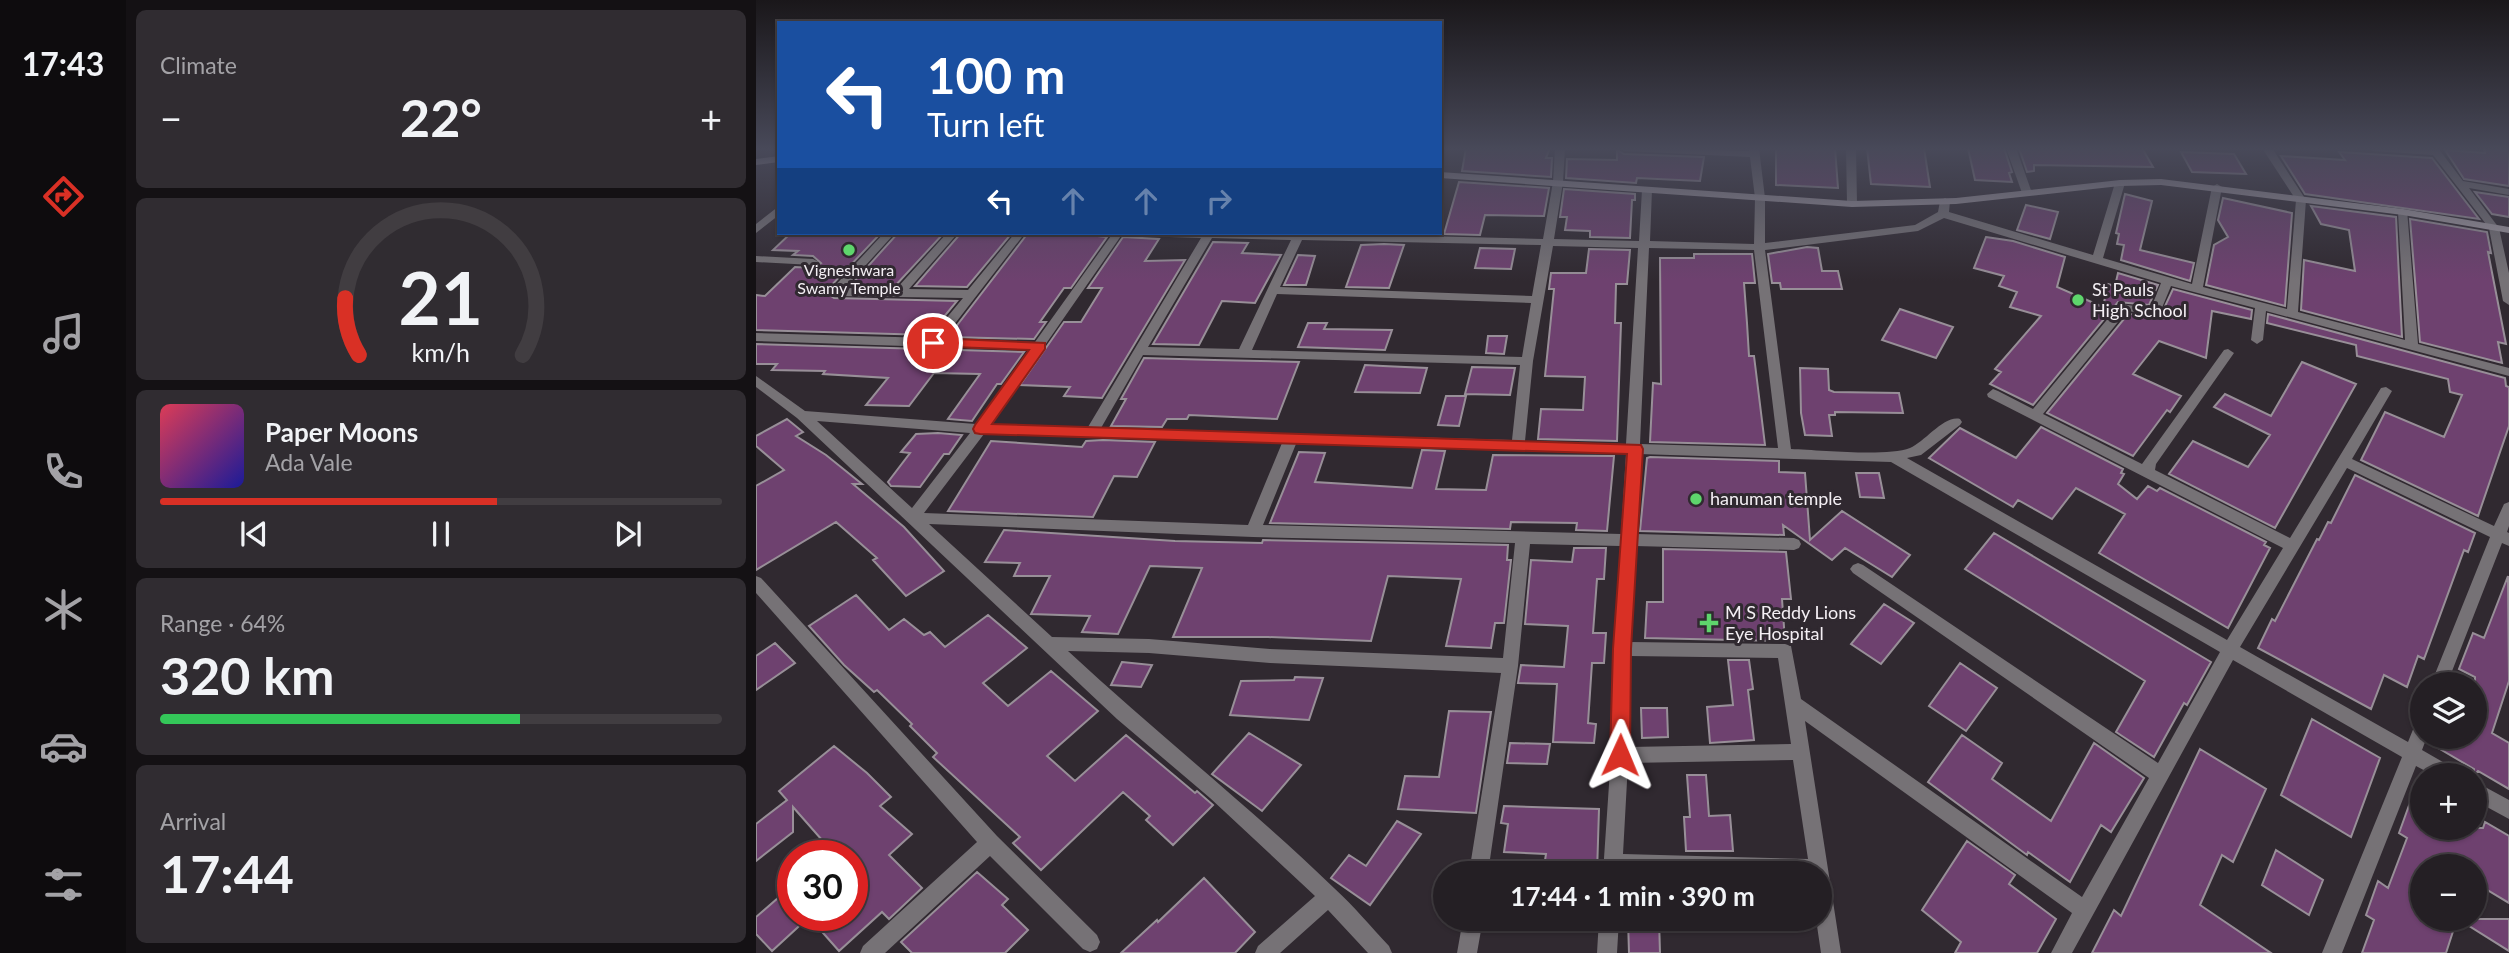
<!DOCTYPE html>
<html lang="en">
<head>
<meta charset="utf-8">
<style>
  body { margin:0; font-family:Lato,sans-serif; background:#302c31; color:#f1f3f6; height:100vh; display:flex; flex-direction:column; font-size:26px; white-space:nowrap }
  * { box-sizing:border-box; margin:0 }
  p { font-size:23px; color:#a3a2a6 }
  .icon { flex:none; width:38px; height:38px; fill:none; stroke:currentColor; stroke-width:2; stroke-linecap:round; stroke-linejoin:round }
  .map { position:relative; flex:1; overflow:hidden }
  .side { display:flex; flex-direction:column; gap:10px; padding:10px; background:#141114; width:630px }
  .side>* { flex:none }
  .hud { position:absolute; left:21px; top:21px; width:665px; height:214px; border-radius:0px; box-shadow:0 2px 5px #0004,0 0 0 2px #413d41; background:#1a4fa0; color:#fff; overflow:hidden }
  .tools { position:absolute; left:1654px; top:672px; display:grid; gap:14px }
  .tools a { display:grid; place-items:center; width:77px; height:77px; border-radius:50%; background:#241f24; box-shadow:0 2px 5px #0004,0 0 0 2px #413d41; font-size:35px }
  .speed { position:absolute; left:21px; top:840px; display:flex; gap:14px; font-size:35px; font-weight:700; text-align:center }
  .speed>* { display:grid; place-content:center; width:91px; height:91px; border-radius:50%; background:#241f24; box-shadow:0 2px 5px #0004,0 0 0 2px #413d41; line-height:1 }
  .speed .limit { border:10px solid #d22; background:#fff; color:#111 }
  .pin { position:absolute; display:grid; place-items:center; width:60px; height:60px; color:#fff; margin:-30px; border:4px solid #fff; border-radius:50%; box-shadow:0 2px 7px #0007 }
  .me { position:absolute; width:77px; margin:-38px; rotate:1deg; stroke-linejoin:round; filter:drop-shadow(0 0 5px #0008) }
  .turn { display:flex; align-items:center; gap:24px; height:147px; padding:0 35px; font-size:32px }
  .turn .icon { width:91px; height:91px; stroke-width:2.5 }
  .turn b { display:block; font-size:49px; line-height:60px }
  .lanes { display:flex; align-items:center; height:66px; padding:0 35px; background:#0003; justify-content:center; gap:35px; direction:ltr }
  .lanes .off { opacity:.35 }
  .big { font-size:52px; font-weight:700; line-height:1.1 }
  .side .widget { flex:1; display:flex; flex-direction:column; justify-content:center; gap:10px; min-width:0; padding:0 24px; border-radius:10px; background:#302c31 }
  .side .dial { align-items:center; gap:0 }
  .dial svg { height:182px; overflow:visible; fill:none; stroke:#413d41; stroke-width:7; stroke-linecap:round; text-anchor:middle }
  .dial text { fill:#f1f3f6; stroke:none }
  .song { display:flex; align-items:center; gap:21px }
  .cover { width:84px; height:84px; border-radius:10px; background:linear-gradient(135deg,hsl(350 70% 55%),hsl(240 70% 35%)) }
  .played { height:7px; border-radius:4px; background:linear-gradient(90deg,#d93025 60%,#413d41 60%) }
  .keys { display:flex; justify-content:space-around; direction:ltr }
  .heat { display:flex; justify-content:space-between; align-items:center; font-size:38px; direction:ltr }
  .charge { height:10px; border-radius:5px; background:linear-gradient(90deg,#34c759 64%,#413d41 0) }
  .trip { position:absolute; left:677px; top:861px; width:399px; height:70px; border-radius:35px; background:#241f24; box-shadow:0 2px 5px #0004,0 0 0 2px #413d41; font-weight:700; line-height:70px; text-align:center }
  main { display:flex; flex:1; min-height:0 }
  .menu { display:flex; flex-direction:column; width:126px; justify-content:space-around; align-items:center; background:#0e0c0e; color:#a3a2a6 }
  .menu .icon { width:49px; height:49px }
  .menu .selected { color:#d93025 }
  .menu b { font-size:32px; color:#f1f3f6 }
  .map>svg:first-child { display:block }
  .building { fill:#6e416f; stroke:#988f98; stroke-width:2 }
  .lines { fill:none; stroke-linecap:round; stroke-linejoin:round }
  .street { fill:#767276; fill-rule:evenodd }
  .secondary { fill:#a19aa1; fill-rule:evenodd }
  .route { fill:#d93025; stroke:#8d1f18; stroke-width:2 }
  .poi-dot { fill:#5ed56c; stroke:#302930; stroke-width:2.5 }
  .labels { text-anchor:middle; stroke-width:6; stroke-linejoin:round; paint-order:stroke }
  .far-poi-label { font-size:16px; fill:#f4eff4; stroke:#302930 }
  .poi-label { font-size:18px; fill:#f4eff4; stroke:#302930; text-anchor:start }
</style>
</head>
<body>
<main>
<nav class="menu">
<b>17:43</b>
<svg class="icon selected" aria-label="directions" viewBox="0 0 24 24"><path d="M12 3l9 9-9 9-9-9zM9 14v-3h6M13 9l2 2-2 2"/></svg>
<svg class="icon" aria-label="music" viewBox="0 0 24 24"><path d="M9 18V5l10-2v13"/><circle cx="6" cy="18" r="3"/><circle cx="16" cy="16" r="3"/></svg>
<svg class="icon" aria-label="phone" viewBox="0 0 24 24"><path d="M5 4h4l2 5-3 2q2 4 5 5l2-3 5 2v4C11 20 4 13 5 4z"/></svg>
<svg class="icon" aria-label="climate" viewBox="0 0 24 24"><path d="M12 3v18M4 7l16 10M4 17L20 7"/></svg>
<svg class="icon" aria-label="car" viewBox="0 0 24 24"><path d="M5 17H2v-5l4-1 3-4h7l3 4 3 1v5h-3M9 17h6M6 11h13"/><circle cx="7" cy="17" r="2"/><circle cx="17" cy="17" r="2"/></svg>
<svg class="icon" aria-label="filters" viewBox="0 0 24 24"><path d="M4 7h16M4 17h16"/><circle cx="9" cy="7" r="2"/><circle cx="15" cy="17" r="2"/></svg>
</nav>
<section class="side">
<div class="widget"><p>Climate</p>
<div class="heat"><a>−</a><b class="big">22°</b><a>+</a></div>
</div>
<div class="widget dial"><svg viewBox="0 0 100 80">
<path d="M14 69A42 42 0 1 1 86 69"/>
<path d="M14 69A42 42 0 0 1 8 44" stroke="#d93025"/>
<text x="50" y="56" font-size="32" font-weight="700">21</text>
<text x="50" y="72" font-size="11">km/h</text>
</svg></div>
<div class="widget">
<div class="song"><i class="cover"></i><div><b>Paper Moons</b><p>Ada Vale</p></div></div>
<div class="played"></div>
<div class="keys"><svg class="icon" aria-label="previous" viewBox="0 0 24 24"><path d="M18 5L8 12l10 7zM5 5v14"/></svg><svg class="icon" aria-label="pause" viewBox="0 0 24 24"><path d="M8 5v14M16 5v14"/></svg><svg class="icon" aria-label="next" viewBox="0 0 24 24"><path d="M6 5l10 7-10 7zM19 5v14"/></svg></div>
</div>
<div class="widget"><p>Range · 64%</p><b class="big">320 km</b><div class="charge"></div></div>
<div class="widget"><p>Arrival</p><b class="big">17:44</b></div>
</section>
<div class="map">
<svg width="1753" height="953" viewBox="0 0 1753 953">
  <rect width="100%" height="100%" fill="#302930"/>
  <path class="building" d="M710 148H794L790 158H796L795 177 706 171Z
    M1020 148H1079L1082 188 1020 185Z
    M1111 148H1168L1174 187 1115 184Z
    M1212 148H1248L1256 172 1253 173 1256 182 1219 180Z
    M1263 148H1386L1397 167 1278 165V171L1271 172Z
    M1728 148H1753V186L1708 179 1689 150 1729 153Z
    M861 150 868 154 948 157 944 181 881 178 880 183 810 178 811 159 861 160Z
    M1425 152 1478 154 1490 174 1436 172Z
    M1583 152 1676 158 1723 219 1549 194 1525 156 1589 160Z
    M703 182 793 188 788 216 729 215 724 235 688 234Z
    M808 189 879 194V200H876L874 238 834 237V231L809 230 811 217H804Z
    M1719 192 1753 197V217L1736 214Z
    M1369 194 1396 201 1384 250 1438 263 1434 281 1365 260 1368 245 1361 244 1363 234 1360 233Z
    M1467 198 1536 213 1529 306 1450 285 1458 245 1472 237 1462 220Z
    M1270 205 1302 212 1294 239 1261 230Z
    M1555 206 1640 217 1646 337 1545 310 1548 260 1599 271 1593 230 1565 224Z
    M1654 219 1731 232 1735 253 1732 252 1750 344 1742 342 1746 363 1664 342Z
    M35 233H125L71 290 72 294 78 298 201 301 173 335 0 330V295L9 296 39 267 57 268 65 263 57 256 37 255 42 251 17 250Z
    M142 233H188L139 286 95 285Z
    M205 233H256L211 287 159 286Z
    M272 233H344L341 236 351 237 315 288H308L284 322H290L278 339 192 337Z
    M367 237 403 239 389 261 429 260 346 398 308 396 314 387 264 385 308 322H325L346 288H332Z
    M1230 237 1257 241 1309 257 1301 287 1347 307 1352 284 1359 286 1362 273 1402 285 1393 305 1362 302 1277 405 1234 384 1245 372 1239 369 1285 316 1254 307 1261 292 1243 286 1248 276 1218 268Z
    M457 242 492 243 486 253 525 255 499 303 466 301 443 345 397 344Z
    M628 244 648 245 633 288 590 287 605 245Z
    M1051 247 1062 248 1066 271H1082L1086 289H1025L1024 283H1016L1012 254Z
    M724 248 759 249 755 269 719 268Z
    M833 249 874 250 871 284H860L859 323H865L861 441 782 439 785 409 827 410 829 377 789 376 798 289H793L795 273H830Z
    M938 254H996L999 283H988L991 323 993 356H998L1009 445 894 442 897 383 905 384 904 258H938Z
    M542 255 559 256 550 285H528Z
    M1417 289 1496 310 1495 319 1456 311 1450 358 1403 341 1377 374 1425 396 1414 412 1411 410 1377 456 1291 413 1372 314 1404 317Z
    M1144 309 1197 327 1180 358 1126 340Z
    M1512 314 1749 378 1750 386 1753 387V426L1722 516 1605 460 1629 412 1688 437 1706 395 1694 392 1692 379 1601 356 1600 345 1511 323Z
    M552 323H571L568 329 636 330 629 350 542 347Z
    M732 336H751L748 354 730 353Z
    M0 344 268 352 245 384H241L216 421 192 419 224 374 178 373 153 406 110 405 132 378 67 374 69 371 16 370 21 364H0Z
    M388 358 458 360 543 362 521 419 433 415 431 419H411L406 427 355 426 370 399H365Z
    M1546 362 1600 384 1519 528 1413 474 1437 441 1492 467 1514 435 1458 407 1469 394 1515 416Z
    M609 365 627 366 671 368 664 393 599 392Z
    M716 367 759 368 754 395 709 394Z
    M1044 368 1072 369 1073 390 1078 392 1143 393 1147 413 1079 412V415H1073L1076 436 1049 435 1045 413Z
    M690 396H710L703 426 682 425Z
    M31 419 47 432 40 436 70 455 106 484H97L148 527 188 571 150 596 117 560 121 558 80 522 0 570V486L28 470 0 446V436Z
    M1285 427 1367 469 1365 473 1368 474 1362 484 1381 499 1392 486 1401 491 1404 488 1510 542 1508 545 1514 548 1472 628 1343 553 1369 514 1320 488 1296 519 1262 500 1257 507 1173 458 1204 428 1260 458Z
    M182 433 206 435 193 454H188L164 487 135 486 132 482 154 453 145 452 160 434Z
    M347 440 399 442 381 477 358 476 337 517 192 511 235 441 326 447 330 441Z
    M666 450 689 451 680 489 730 490 737 455 858 456 851 531 820 530 821 523 755 522 754 529 514 523 543 452 569 453 559 482 656 488Z
    M894 457 1023 461V472L1049 473 1054 540 1086 511 1154 555 1136 577 1089 548 1076 560 1027 525 1028 535 884 531 891 458Z
    M1100 473H1123L1128 498 1104 497Z
    M1599 475 1719 533 1712 552 1708 550 1668 659 1662 656 1651 687 1628 675 1615 709 1502 648 1516 619 1519 621 1561 539 1563 540 1572 522 1575 523Z
    M248 530 419 541 506 543 507 540 752 545 751 560H755L748 623H739L735 648 690 646 705 579 632 576 615 641 512 637H417L446 568 394 566 362 634 326 632 334 616 275 614 294 576H258L264 563 229 562Z
    M1238 533 1455 662 1431 705 1428 703 1398 757 1360 732 1389 681 1209 569Z
    M818 548H850L848 579H841L837 633H850L848 663H836L832 723 840 724 838 743 797 742 801 684 762 683 765 665 808 667 812 626 769 624 775 560 816 562Z
    M907 549 1030 552 1035 599H1026L1029 641 889 638 891 602H907Z
    M1752 576 1753 681 1736 733 1753 743V789L1722 771 1718 775V769L1672 742 1673 737H1718L1719 677 1703 669 1717 633 1728 638Z
    M100 595 133 630 148 619 168 635 174 632 189 647 232 615 271 648 227 683 252 706 295 671 342 711 291 756 319 781 370 735 439 793 441 791 457 805 417 845 390 820 394 816 367 792 285 870 257 843 264 837 177 757 181 753 154 726 156 724 121 690 118 692 88 665 53 626Z
    M1128 604 1158 623 1125 664 1095 644Z
    M19 643 39 663 0 690V656Z
    M972 660H993L997 689 992 690 998 740 954 743 951 707 977 705Z
    M366 662 396 665 385 687 355 685Z
    M1204 663 1241 688 1210 731 1173 706Z
    M539 677 567 678 553 720 474 715 485 681 538 680Z
    M885 708H911L912 737 886 738Z
    M693 711 735 712 720 813 642 809 649 776 683 777Z
    M1556 719 1624 758 1595 837 1525 795Z
    M493 733 545 765 506 811 456 774Z
    M1206 735 1246 763 1236 779 1295 821 1338 743 1388 778 1355 832 1345 825 1314 882 1272 852 1271 855 1172 782Z
    M754 743 794 744 791 764 751 763Z
    M78 746 111 773 135 797 124 806 156 834 133 855 166 888 133 919 126 912 83 951 53 917 16 951 0 934V917L37 885V915H96V856H80L37 807V832L0 861V824L31 800 23 791Z
    M1444 749 1510 789 1477 862 1466 855 1444 905 1515 953H1336L1358 910 1365 916Z
    M931 775H950L953 816 974 815 977 851H930L928 817H934Z
    M1664 775 1666 828H1727L1729 822 1753 836V903L1718 882V866H1666V919H1701L1690 953H1606L1618 920 1610 915 1622 881 1632 888 1651 838 1643 833Z
    M748 806 843 809 841 873H787L790 854 748 852 752 824 745 823Z
    M641 821 665 834 614 905 575 878 593 855 610 866Z
    M1211 841 1259 875 1253 884 1300 919 1281 953H1199L1205 942 1166 910Z
    M1520 850 1567 880 1553 915 1506 885Z
    M221 872 252 899 246 905 272 930 249 953H156L145 942Z
    M448 878 499 932 479 953H365L401 920 402 922Z
    M872 919H903L904 953H873Z
    M1702 919H1753V951Z"/>
  <g class="lines">
    <path class="street" d="M799 148H809L807 182 798 239 883 241 886 190 891 187 896 190 894 241 998 244 999 198 994 157 868 151 863 148 993 151V148H1003L1009 198V243L1159 225 1182 212 1184 201 1189 198 1194 201 1193 212 1337 255 1359 183 1364 180 1369 183 1347 258 1436 284 1456 187 1461 184 1466 187 1447 287 1531 309 1540 200 1506 148H1516L1550 200 1542 312 1649 340 1642 212 1643 210H1651L1662 344 1753 368V376L1510 311 1507 340 1501 344 1495 340 1499 308 1415 286 1403 315 1371 311 1287 414 1386 464 1468 350 1472 349 1478 353 1400 464 1399 470 1534 538 1625 388 1630 387 1636 391 1596 459 1738 526 1748 504 1753 502V526L1751 532 1753 533V546L1746 543 1691 684H1675L1734 537 1591 468 1484 647 1652 742 1660 722 1666 720V737H1671L1666 750 1699 769 1702 775H1677L1660 766 1586 953H1566L1646 757 1477 660 1316 953H1295L1316 913 1049 721 1085 953H1065L1060 919H1064V873H847L855 755 858 649 864 546 774 544 762 666 732 873H713L745 673 514 663 393 653 312 651C399 732 493 806 578 888 598 906 615 927 633 946L636 953H612L572 910 524 953H499L502 946 559 896 454 798 361 719 41 418 0 387V376L49 411 220 424 273 350 0 341V333L174 338 207 298 79 296 73 292 128 233H139L89 288 140 289 191 233H202L153 289 212 290 259 233H269L187 339 279 342 357 233H367L234 424 332 427 445 238 381 236 376 233H542L787 239 797 182ZM1188 218 1405 283 1395 308 1364 304 1277 409 1242 391 1237 389 1231 394 1232 397 1527 548 1471 640 1151 458 1165 455 1204 425 1206 422 1204 419C1188 415 1169 442 1154 448 1130 457 1064 450 1035 449L1009 250 1162 231ZM456 238 535 240 483 349 392 347ZM546 240 785 245 776 296 524 287ZM797 246 882 248 870 444 769 441 777 361ZM893 248 998 250 1022 448 884 444ZM521 294 775 303 766 357 496 350ZM387 355 764 365 756 440 345 428ZM61 421 214 433 156 508ZM228 434 526 443 492 525 168 513ZM540 444 870 454 865 534 507 525ZM883 454 1135 462 1464 652 1402 763 1107 565 1102 563 1097 565 1094 569 1097 573 1393 778 1326 897 1045 699 1035 646 1029 644 874 642 879 546 1038 550 1043 548 1045 544 1043 540 1038 538 880 534ZM173 524 497 537 759 543 747 658 514 649 393 639 296 637ZM874 656 1022 658 1035 744 873 747ZM1037 760 1052 859 867 854 872 763Z
      M1090 148H1100L1101 204 1096 207 1091 204Z
      M1250 148H1260L1276 193 1275 195H1267L1266 193Z
      M1612 148H1682L1707 181 1753 189V195L1713 188 1743 228 1753 273V305L1747 301 1733 228 1677 155 1617 151Z
      M23 206V215L0 233V224Z
      M0 256 57 259 63 262 57 265 0 262Z
      M0 576 5 578 241 836 341 935 344 942 341 949 334 952 327 949 234 856 129 953H104L107 946 221 842 0 593Z
      M1718 781 1753 800V819L1718 800Z
      M707 919H727L721 953H701Z
      M843 919H863L861 953H841Z"/>
    <path class="secondary" d="M23 156V162L0 165V159Z
      M684 172 1096 201 1200 198 1364 180 1405 179 1647 209 1753 227V233L1647 215 1405 185 1364 186 1200 204 1096 207 684 178Z"/>
  </g>
  <linearGradient id="sky" x2="0" y2="1"><stop stop-color="#1a171a"/><stop offset="0.53" stop-color="#484959"/><stop offset="1" stop-color="#484959" stop-opacity="0"/></linearGradient>
  <rect width="1753" height="281" fill="url(#sky)"/>
  <path class="route" d="M177 338 289 343V349L236 424 885 445 887 449 875 649 874 755 871 761 864 764 857 761 854 755 857 649 871 454 224 434 219 433 217 429 219 425 273 350 172 346V340Z"/>
  <g class="poi-dot">
    <circle cx="93" cy="250" r="7"/>
    <circle cx="1322" cy="300" r="7"/>
    <circle cx="940" cy="499" r="7"/>
    <path d="M949.5 612.5h7v7h7v7h-7v7h-7v-7h-7v-7h7z"/>
  </g>
  <g class="labels">
    <g class="far-poi-label">
      <text x="93" y="276">Vigneshwara<tspan x="93" dy="18">Swamy Temple</tspan></text>
    </g>
    <g class="poi-label">
      <text x="1336" y="296">St Pauls<tspan x="1336" dy="21">High School</tspan></text>
      <text x="954" y="505">hanuman temple</text>
      <text x="969" y="619">M S Reddy Lions<tspan x="969" dy="21">Eye Hospital</tspan></text>
    </g>
  </g>
</svg>
<div class="tools">
<a><svg class="icon" aria-label="layers" viewBox="0 0 24 24"><path d="M12 4l9 5-9 5-9-5zM3 14l9 5 9-5"/></svg></a>
<a>+</a>
<a>−</a>
</div>
<div class="speed"><div class="limit">30</div></div>
<div class="pin" style="left:177px;top:343px;background:#d93025"><svg class="icon" aria-label="arrive" viewBox="0 0 24 24"><path d="M6 21V4h12l-3 4 3 4H6"/></svg></div>
<svg class="me" style="left:864px;top:755px" viewBox="-20 -20 40 40"><path d="M0-17L14 15 0 8-14 15z" fill="#d93025" stroke="#fff" stroke-width="4"/></svg>
<div class="trip">17:44 · 1 min · 390 m</div>
<div class="hud">
<div class="turn"><svg class="icon" aria-label="left" viewBox="0 0 24 24"><path d="M17 20v-9H6M10 6l-5 5 5 5"/></svg><div><b>100 m</b>Turn left</div></div>
<div class="lanes"><svg class="icon" aria-label="left" viewBox="0 0 24 24"><path d="M17 20v-9H6M10 6l-5 5 5 5"/></svg><svg class="icon off" aria-label="ahead" viewBox="0 0 24 24"><path d="M12 20V5M6 11l6-6 6 6"/></svg><svg class="icon off" aria-label="ahead" viewBox="0 0 24 24"><path d="M12 20V5M6 11l6-6 6 6"/></svg><svg class="icon off" aria-label="right" viewBox="0 0 24 24"><path d="M7 20v-9h11M14 6l5 5-5 5"/></svg></div>
</div>
</div>
</main>
</body>
</html>
